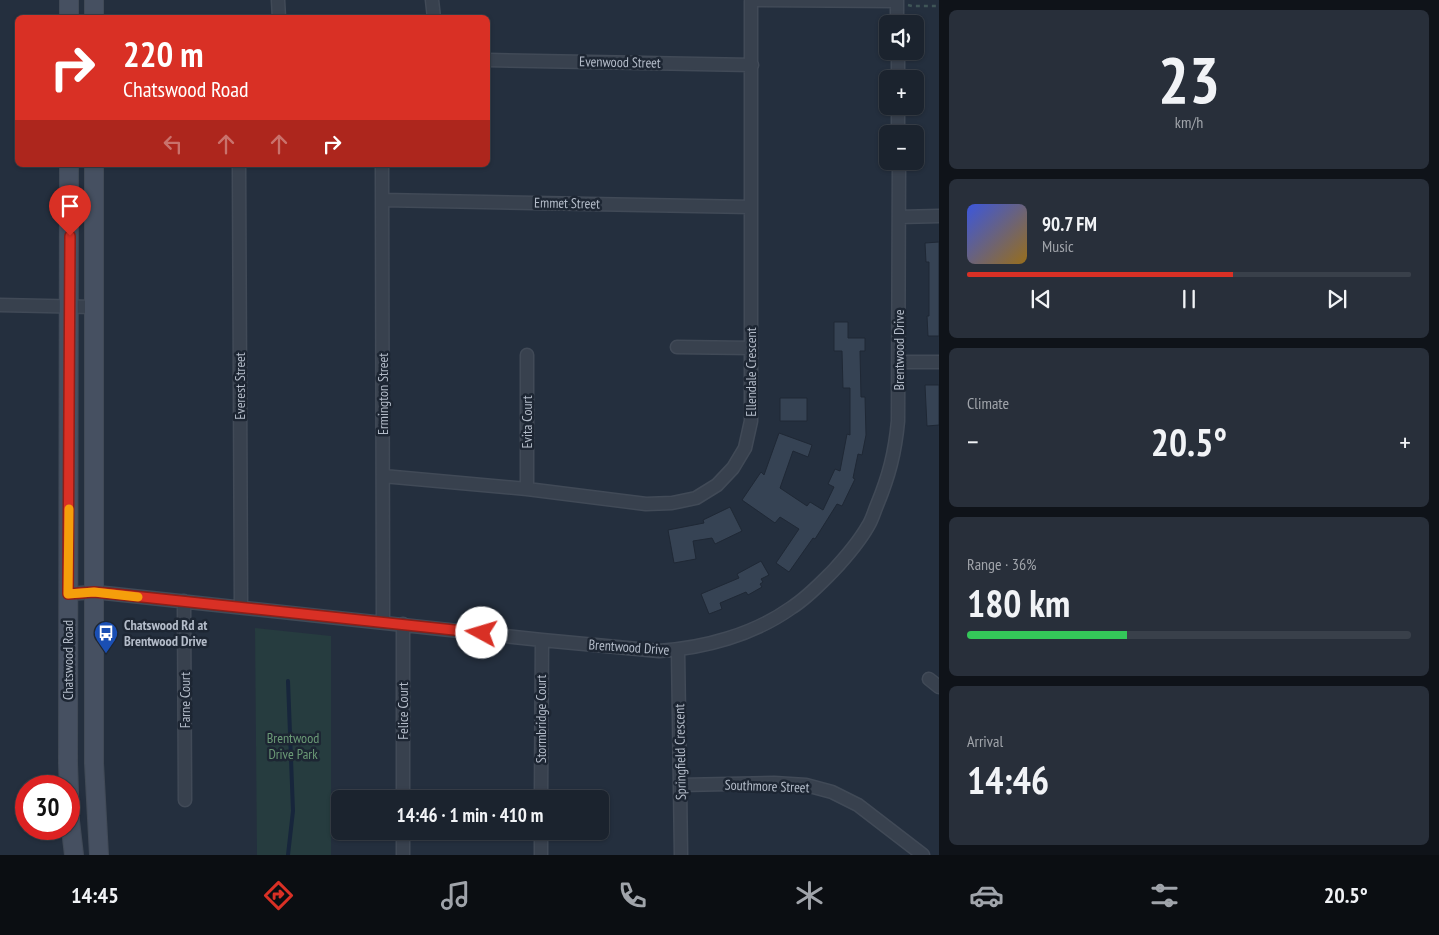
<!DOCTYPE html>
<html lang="en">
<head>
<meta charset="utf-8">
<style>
  body { margin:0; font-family:"PT Sans Narrow",sans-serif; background:#282f3a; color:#f1f3f6; height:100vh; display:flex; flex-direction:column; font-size:19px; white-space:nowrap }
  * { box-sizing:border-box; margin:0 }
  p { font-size:16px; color:#a0a4aa }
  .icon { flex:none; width:28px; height:28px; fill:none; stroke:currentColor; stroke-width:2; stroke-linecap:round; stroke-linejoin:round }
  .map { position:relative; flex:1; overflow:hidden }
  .drawer { display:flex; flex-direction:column; gap:10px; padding:10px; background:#0f1319; width:500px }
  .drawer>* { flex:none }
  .banner { position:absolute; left:15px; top:15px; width:475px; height:152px; border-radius:8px; box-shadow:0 1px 4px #0004,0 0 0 1px #39404a; background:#d93025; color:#fff; overflow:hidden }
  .buttons { position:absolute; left:879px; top:15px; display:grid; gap:10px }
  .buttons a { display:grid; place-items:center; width:45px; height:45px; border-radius:8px; background:#1b232e; box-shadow:0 1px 4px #0004,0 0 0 1px #39404a; font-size:25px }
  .speed { position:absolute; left:15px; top:775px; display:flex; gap:10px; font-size:25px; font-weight:700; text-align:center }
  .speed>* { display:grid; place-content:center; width:65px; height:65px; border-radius:50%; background:#1b232e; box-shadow:0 1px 4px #0004,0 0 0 1px #39404a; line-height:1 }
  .speed .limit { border:8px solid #d22; background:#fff; color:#111 }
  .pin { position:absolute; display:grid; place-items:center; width:42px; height:42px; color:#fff; margin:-51px -21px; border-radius:50% 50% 50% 0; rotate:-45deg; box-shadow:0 0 5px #0007 }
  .pin .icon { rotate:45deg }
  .me { position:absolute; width:55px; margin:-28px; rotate:276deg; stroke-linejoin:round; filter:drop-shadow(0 0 4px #0008) }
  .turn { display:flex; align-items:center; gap:18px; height:105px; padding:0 25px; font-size:22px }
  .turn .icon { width:65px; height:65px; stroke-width:2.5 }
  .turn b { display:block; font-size:35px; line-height:42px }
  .lanes { display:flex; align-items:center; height:48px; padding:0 25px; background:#0003; justify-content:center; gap:25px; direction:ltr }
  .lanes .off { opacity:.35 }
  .big { font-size:38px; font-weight:700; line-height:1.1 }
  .drawer .card { flex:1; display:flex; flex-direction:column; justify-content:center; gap:8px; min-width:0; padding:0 18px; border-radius:8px; background:#282f3a }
  .drawer .dial { align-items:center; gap:0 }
  .dial b { font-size:65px; line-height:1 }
  .song { display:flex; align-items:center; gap:15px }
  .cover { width:60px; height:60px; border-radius:8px; background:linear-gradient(135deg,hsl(230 70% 55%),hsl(40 70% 35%)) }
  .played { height:5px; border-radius:2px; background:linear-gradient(90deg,#d93025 60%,#39404a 60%) }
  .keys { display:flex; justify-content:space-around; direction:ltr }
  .heat { display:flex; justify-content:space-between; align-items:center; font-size:28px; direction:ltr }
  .charge { height:8px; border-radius:4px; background:linear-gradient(90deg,#34c759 36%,#39404a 0) }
  .trip { position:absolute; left:331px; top:790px; width:278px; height:50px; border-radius:8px; background:#1b232e; box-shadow:0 1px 4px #0004,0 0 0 1px #39404a; font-weight:700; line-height:50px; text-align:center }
  .tab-bar { display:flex; height:80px; justify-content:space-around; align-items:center; background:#0b0e12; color:#a0a4aa }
  .tab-bar .icon { width:35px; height:35px }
  .tab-bar .current { color:#d93025 }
  .tab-bar b { font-size:22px; color:#f1f3f6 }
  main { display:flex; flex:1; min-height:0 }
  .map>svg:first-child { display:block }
  .green { fill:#263c3f }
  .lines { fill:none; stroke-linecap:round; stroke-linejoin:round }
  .stream { stroke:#17263c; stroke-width:4 }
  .building { fill:#364354; stroke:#1f2835 }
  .minor-casing { stroke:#414a57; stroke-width:15 }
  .secondary-casing { stroke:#414a57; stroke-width:20 }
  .path { stroke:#3f5557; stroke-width:2.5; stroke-dasharray:4 4; stroke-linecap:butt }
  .minor { stroke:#38414e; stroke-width:12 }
  .secondary { stroke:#465061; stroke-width:18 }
  .route-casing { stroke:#8d1f18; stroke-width:12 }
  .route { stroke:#d93025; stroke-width:9 }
  .slow { stroke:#f59e0b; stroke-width:9 }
  .labels { text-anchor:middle; stroke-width:5; stroke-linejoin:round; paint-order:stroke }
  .street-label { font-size:14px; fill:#b4bcc9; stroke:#1d2633 }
  .poi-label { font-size:14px; font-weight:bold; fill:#b4bcc9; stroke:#1d2633; text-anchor:start }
  .park-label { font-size:14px; fill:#6b9a76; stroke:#1d2633 }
</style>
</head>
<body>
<main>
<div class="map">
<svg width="939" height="855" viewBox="0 0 939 855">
  <rect width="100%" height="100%" fill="#242f3e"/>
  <path class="green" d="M255 628 331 636V855H257Z"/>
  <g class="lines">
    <path class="stream" d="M288 855 293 811 288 681"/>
  </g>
  <path class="building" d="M939 242V336H928L927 316H929V262H926L925 243Z
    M834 322H848V338H865V351H860L861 397H865L866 435 862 455 858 454 853 478 855 479 842 506 837 504 815 539 813 538 789 572 776 563 799 529 780 517 775 523 742 500 761 472 764 475 779 433 812 445 808 457 793 451 780 488 807 506 810 502 823 510 834 487 828 484 835 469 840 471 847 434 850 435V388H843L842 351H834Z
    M925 385H939V425L927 426Z
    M780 398H807V421H780Z
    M730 507 742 531 715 544 712 538 693 541 696 559 674 563 668 530 704 523 703 520Z
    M761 561 769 575 761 579 763 582 760 584 762 587 748 595 746 592 720 603 722 609 709 614 701 594 739 578 737 574Z"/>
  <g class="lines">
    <g class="minor-casing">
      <path id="minor" d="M278 0 279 18
        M432 0 434 18
        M751 0 897 1
        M897 0V24
        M898 51V79
        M488 60 752 65
        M898 106V134
        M239 165 241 607
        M382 165 383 622
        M383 200 751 207
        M899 217 939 216
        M0 305 93 307
        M677 347 751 348
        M899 362H939
        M383 476 527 489 646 504 672 503 696 498 717 485 733 468 745 448 751 421V0
        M527 489V355
        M68 594 94 592 114 594 542 640 659 651C704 648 753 635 791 608 807 598 820 584 833 571 846 557 859 542 868 526 872 520 874 512 877 505 889 476 895 453 898 421L899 161
        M184 601 185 800
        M403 624V799
        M678 650 681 855
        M929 679 939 687
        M681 785 774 783 806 785 832 792 858 805 923 855
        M541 799 542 640
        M403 831V855
        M541 855V831"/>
    </g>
    <g class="secondary-casing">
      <path id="secondary" d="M69 0V18
        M94 0V18
        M69 165 68 763 70 821 74 855
        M94 165V763L99 855"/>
    </g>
    <path class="path" d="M908 5 912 6H939"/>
    <use href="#minor" class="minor"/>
    <use href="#secondary" class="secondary"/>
  </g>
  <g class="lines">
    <g class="route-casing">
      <path id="route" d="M70 236 68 594 94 592 114 594 482 633"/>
    </g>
    <use href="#route" class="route"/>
    <path class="slow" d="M69 509 68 594 94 592 138 597"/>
  </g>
  <defs>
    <g id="bus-pin" transform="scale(1.25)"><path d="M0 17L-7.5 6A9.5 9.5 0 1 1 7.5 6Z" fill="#1a4fb4" stroke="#1d2633"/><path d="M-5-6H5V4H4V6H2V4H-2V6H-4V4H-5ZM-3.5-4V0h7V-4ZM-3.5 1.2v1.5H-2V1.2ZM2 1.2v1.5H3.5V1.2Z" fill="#fff"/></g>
  </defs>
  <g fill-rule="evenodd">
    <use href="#bus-pin" x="106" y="633"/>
  </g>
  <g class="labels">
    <g class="street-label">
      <text transform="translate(620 62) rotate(1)" y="5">Evenwood Street</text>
      <text transform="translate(567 203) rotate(1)" y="5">Emmet Street</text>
      <text transform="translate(899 350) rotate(-90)" y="5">Brentwood Drive</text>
      <text transform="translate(751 372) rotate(-90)" y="5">Ellendale Crescent</text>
      <text transform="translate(240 386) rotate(-90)" y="5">Everest Street</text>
      <text transform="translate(383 394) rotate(-90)" y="5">Ermington Street</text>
      <text transform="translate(527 422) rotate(-90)" y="5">Evita Court</text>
      <text transform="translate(629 647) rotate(4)" y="5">Brentwood Drive</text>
      <text transform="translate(68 660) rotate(-90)" y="5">Chatswood Road</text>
      <text transform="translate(185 700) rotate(-90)" y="5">Farne Court</text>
      <text transform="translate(403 711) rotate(-90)" y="5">Felice Court</text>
      <text transform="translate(541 719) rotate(-90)" y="5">Stormbridge Court</text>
      <text transform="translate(680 752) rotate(-91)" y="5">Springfield Crescent</text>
      <text transform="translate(767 786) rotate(2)" y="5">Southmore Street</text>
    </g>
    <g class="poi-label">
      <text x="124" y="630">Chatswood Rd at<tspan x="124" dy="16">Brentwood Drive</tspan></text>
    </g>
    <g class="park-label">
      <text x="293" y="743">Brentwood<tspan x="293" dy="16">Drive Park</tspan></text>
    </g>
  </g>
</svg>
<div class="buttons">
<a><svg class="icon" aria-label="sound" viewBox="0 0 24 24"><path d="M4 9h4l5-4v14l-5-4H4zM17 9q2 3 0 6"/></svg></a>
<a>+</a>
<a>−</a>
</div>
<div class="speed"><div class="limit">30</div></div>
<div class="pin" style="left:70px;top:236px;background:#d93025"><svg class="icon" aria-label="arrive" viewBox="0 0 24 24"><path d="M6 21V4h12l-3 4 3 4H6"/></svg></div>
<svg class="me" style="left:482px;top:633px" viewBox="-20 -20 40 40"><circle r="19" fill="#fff"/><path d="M0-13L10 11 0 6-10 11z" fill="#d93025"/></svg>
<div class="trip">14:46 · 1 min · 410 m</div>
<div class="banner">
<div class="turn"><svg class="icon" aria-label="right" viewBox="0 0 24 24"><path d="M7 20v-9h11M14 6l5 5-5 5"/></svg><div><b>220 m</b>Chatswood Road</div></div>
<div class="lanes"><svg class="icon off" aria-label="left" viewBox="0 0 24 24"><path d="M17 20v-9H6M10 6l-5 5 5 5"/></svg><svg class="icon off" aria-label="ahead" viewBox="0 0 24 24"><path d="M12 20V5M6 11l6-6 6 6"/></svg><svg class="icon off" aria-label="ahead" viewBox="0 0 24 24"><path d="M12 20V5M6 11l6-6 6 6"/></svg><svg class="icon" aria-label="right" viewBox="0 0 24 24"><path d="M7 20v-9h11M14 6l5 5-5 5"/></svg></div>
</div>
</div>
<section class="drawer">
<div class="card dial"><b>23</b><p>km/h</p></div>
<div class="card">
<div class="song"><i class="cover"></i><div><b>90.7 FM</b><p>Music</p></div></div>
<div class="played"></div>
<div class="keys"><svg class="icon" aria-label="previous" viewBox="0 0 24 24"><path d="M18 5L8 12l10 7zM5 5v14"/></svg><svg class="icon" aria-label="pause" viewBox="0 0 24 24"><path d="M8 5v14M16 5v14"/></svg><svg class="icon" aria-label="next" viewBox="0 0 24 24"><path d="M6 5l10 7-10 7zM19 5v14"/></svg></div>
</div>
<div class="card"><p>Climate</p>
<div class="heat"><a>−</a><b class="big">20.5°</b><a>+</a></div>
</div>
<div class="card"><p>Range · 36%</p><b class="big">180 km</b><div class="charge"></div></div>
<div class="card"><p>Arrival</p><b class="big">14:46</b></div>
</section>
</main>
<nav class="tab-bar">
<b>14:45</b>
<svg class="icon current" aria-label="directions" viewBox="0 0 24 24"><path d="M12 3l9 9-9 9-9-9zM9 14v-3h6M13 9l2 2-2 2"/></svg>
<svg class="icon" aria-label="music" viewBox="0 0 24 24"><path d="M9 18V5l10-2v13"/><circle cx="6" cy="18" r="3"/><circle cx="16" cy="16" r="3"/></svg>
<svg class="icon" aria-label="phone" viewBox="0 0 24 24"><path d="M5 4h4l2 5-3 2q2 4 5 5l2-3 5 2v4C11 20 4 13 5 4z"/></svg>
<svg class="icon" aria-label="climate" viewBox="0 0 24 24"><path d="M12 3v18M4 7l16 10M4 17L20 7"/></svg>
<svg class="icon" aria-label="car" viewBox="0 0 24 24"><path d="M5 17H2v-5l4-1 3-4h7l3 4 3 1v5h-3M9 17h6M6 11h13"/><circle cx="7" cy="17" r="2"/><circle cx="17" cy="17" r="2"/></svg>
<svg class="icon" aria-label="filters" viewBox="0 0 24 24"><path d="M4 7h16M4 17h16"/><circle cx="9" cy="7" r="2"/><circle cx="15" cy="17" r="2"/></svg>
<b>20.5°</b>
</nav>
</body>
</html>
